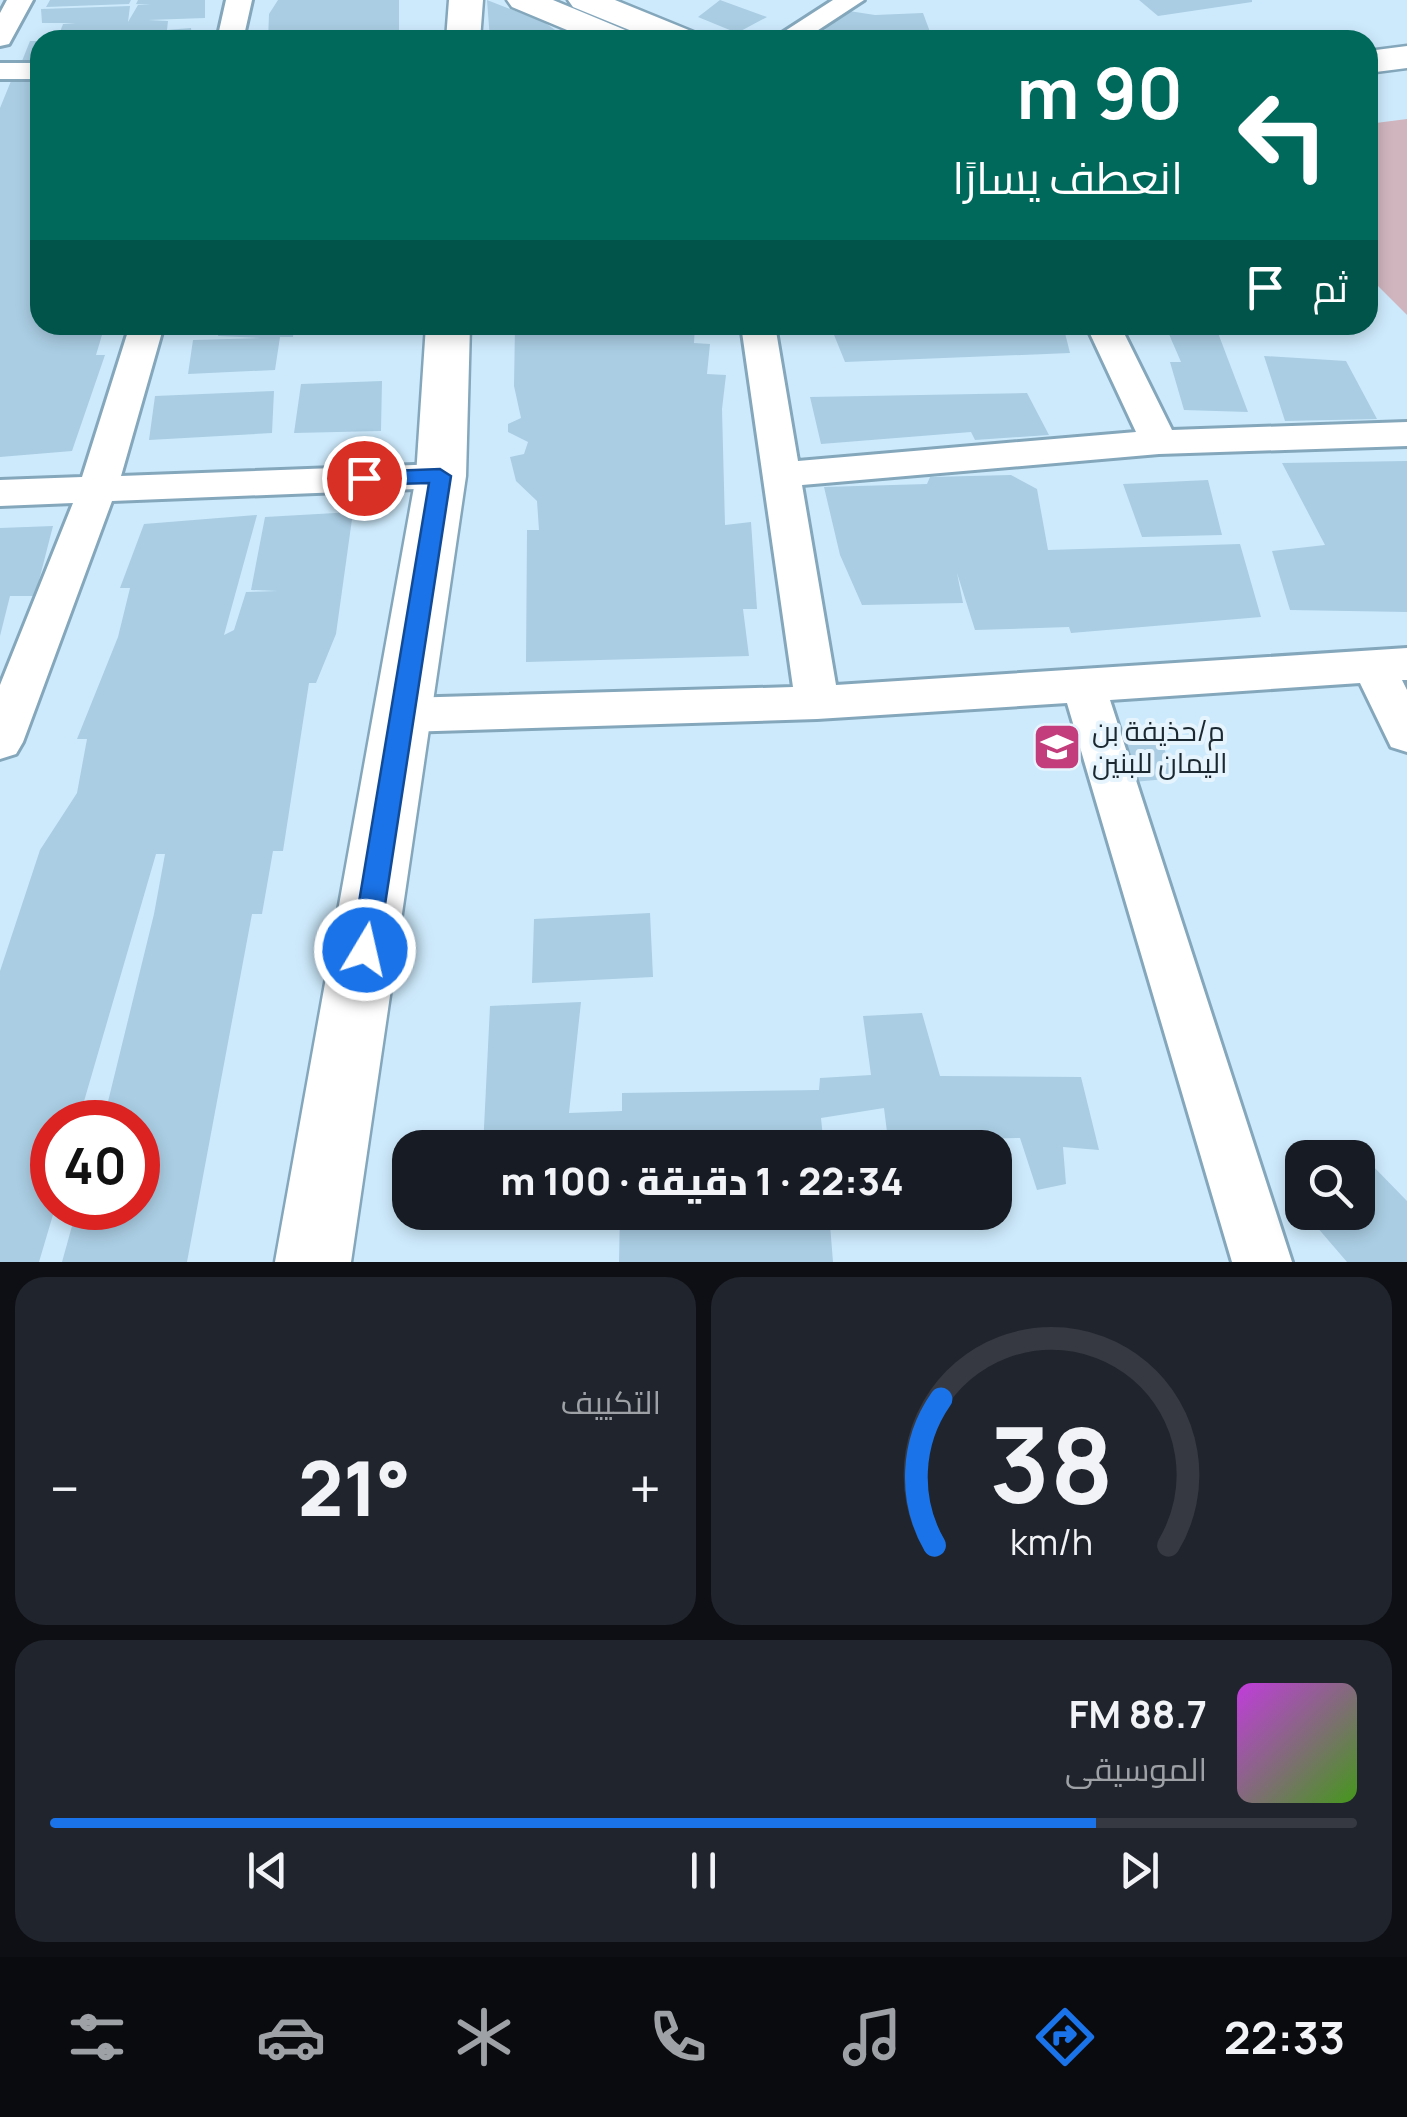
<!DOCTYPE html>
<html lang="ar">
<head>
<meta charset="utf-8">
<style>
  body { margin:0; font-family:Manrope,Cairo,sans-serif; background:#20242c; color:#f1f3f6; direction:rtl; height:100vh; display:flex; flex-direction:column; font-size:38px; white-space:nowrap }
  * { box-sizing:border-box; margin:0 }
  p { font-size:32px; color:#9ea1a6 }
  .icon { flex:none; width:55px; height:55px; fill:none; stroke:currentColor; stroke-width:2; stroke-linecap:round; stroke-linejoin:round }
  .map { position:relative; height:1262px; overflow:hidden; direction:ltr }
  .sheet { display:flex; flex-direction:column; gap:15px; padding:15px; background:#0d0f14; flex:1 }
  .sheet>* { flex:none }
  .hud { position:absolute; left:30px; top:30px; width:1348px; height:305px; border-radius:30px; box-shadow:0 5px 15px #0003; direction:rtl; background:#00695c; color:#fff; overflow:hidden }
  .tools { position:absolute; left:1285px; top:1140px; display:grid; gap:20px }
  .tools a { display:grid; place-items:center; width:90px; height:90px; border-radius:20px; background:#171b24; box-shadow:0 5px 15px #0003; font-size:50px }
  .speed { position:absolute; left:30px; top:1100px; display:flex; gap:20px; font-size:50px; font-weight:700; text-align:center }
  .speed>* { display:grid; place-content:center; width:130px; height:130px; border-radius:50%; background:#171b24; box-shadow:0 5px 15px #0003; line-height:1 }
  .speed .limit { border:15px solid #d22; background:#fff; color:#111 }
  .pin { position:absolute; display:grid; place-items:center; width:85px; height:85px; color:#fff; margin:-42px; border:5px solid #fff; border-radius:50%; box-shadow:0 2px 10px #0007 }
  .me { position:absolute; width:110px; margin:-55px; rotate:9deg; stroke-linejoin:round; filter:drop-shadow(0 0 8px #0008) }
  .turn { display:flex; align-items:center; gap:35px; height:210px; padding:0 30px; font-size:45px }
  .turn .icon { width:130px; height:130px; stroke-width:2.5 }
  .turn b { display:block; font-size:70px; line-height:85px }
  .then { display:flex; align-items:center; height:95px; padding:0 30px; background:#0003; gap:20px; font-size:38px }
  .big { font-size:75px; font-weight:800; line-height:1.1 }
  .sheet .widget { flex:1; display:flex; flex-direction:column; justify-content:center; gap:15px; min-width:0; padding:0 35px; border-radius:30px; background:#20242c }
  .sheet .dial { align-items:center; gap:0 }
  .dial svg { height:260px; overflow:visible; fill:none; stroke:#363941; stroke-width:7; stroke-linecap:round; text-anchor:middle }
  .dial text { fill:#f1f3f6; stroke:none }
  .song { display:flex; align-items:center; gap:30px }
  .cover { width:120px; height:120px; border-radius:15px; background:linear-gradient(135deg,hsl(290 70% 55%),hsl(100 70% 35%)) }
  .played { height:10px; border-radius:5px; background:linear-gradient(90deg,#1a73e8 80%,#363941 80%) }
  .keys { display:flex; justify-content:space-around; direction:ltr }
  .heat { display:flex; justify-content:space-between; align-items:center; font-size:55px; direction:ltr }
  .sheet .tiles { flex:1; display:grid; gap:15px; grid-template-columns:1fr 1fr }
  .widget:last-child { grid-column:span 2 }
  .trip { position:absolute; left:392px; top:1130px; width:620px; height:100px; border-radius:30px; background:#171b24; box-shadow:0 5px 15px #0003; font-weight:800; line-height:100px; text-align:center; direction:rtl }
  .menu { display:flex; height:160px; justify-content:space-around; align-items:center; background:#090b0e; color:#9ea1a6 }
  .menu .icon { width:70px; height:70px }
  .menu .current { color:#1a73e8 }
  .menu b { font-size:45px; color:#f1f3f6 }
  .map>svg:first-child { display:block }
  .green { fill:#d0b5be }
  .building { fill:#aacde3 }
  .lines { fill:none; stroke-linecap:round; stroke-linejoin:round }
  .minor-casing { stroke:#84a7bc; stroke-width:6 }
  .tertiary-casing { stroke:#84a7bc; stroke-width:5 }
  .minor { fill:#fff; fill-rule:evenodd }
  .tertiary { fill:#fff; fill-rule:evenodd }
  .route { fill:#1a73e8; stroke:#114b97; stroke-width:2.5 }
  .labels { text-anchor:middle; stroke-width:8; stroke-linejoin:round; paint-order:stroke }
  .poi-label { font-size:28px; fill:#1b2831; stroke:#e6f4fe; text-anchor:start }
</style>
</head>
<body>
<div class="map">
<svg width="1407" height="1262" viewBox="0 0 1407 1262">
  <rect width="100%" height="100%" fill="#cdeafc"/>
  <path class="green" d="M1407 119V315L1368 276V124Z"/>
  <path class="building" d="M50 0H131L129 4 46 7Z
    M138 0H205V18L148 20 168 21 167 30 191 28 192 37 133 40H57L63 24 76 23H42L41 9 130 6 128 22 138 5H151L136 4Z
    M278 0H399V40H268L269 14Z
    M487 0 544 22 569 40H490Z
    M720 0 767 17 737 33 698 17Z
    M1139 0H1252V2L1158 16Z
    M836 9 875 15 923 13 933 40H878L806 26Z
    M30 41H40V61H22Z
    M40 80V325H105L96 355H105L72 451 0 457V108L11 81Z
    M220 325H294L293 337H280L275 370 188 374 193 340 261 338 218 336Z
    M515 325H695L694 343 710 344 707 374 726 375 722 409 725 525 751 522 757 609H743L749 656 526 662 527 530H539L537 501 516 481 510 457 524 454 528 442 508 432V424L521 418 514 386Z
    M830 325H1063L1070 353 845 362Z
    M1165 325H1215L1248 412 1184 410 1170 362H1181Z
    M1264 356 1346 361 1377 419 1285 421Z
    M382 381 381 431 294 433 301 384Z
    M274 391 272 433 149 440 155 396Z
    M1027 393 1049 435 975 440 971 432 821 444 810 397Z
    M1407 461V612L1290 610 1272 551 1325 545 1282 463Z
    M1011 475 1037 489 1048 550 1240 544 1261 617 1071 633 1069 627 975 630 957 573 963 603 862 605 840 555 824 487 927 484 930 477Z
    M1208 480 1222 535 1142 537 1123 484Z
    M353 512 336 634 316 683H309L283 851H273L262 914H252L187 1262H62L77 1208H138V1122H103L154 914 165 854H156L78 1122H52L55 1208 39 1262H0V971L40 850 77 793 87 739H77L118 637 130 588H120L144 524 257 515 224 635 234 630 246 592 278 591 251 590 265 517Z
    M53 526 35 596H10L0 636V528Z
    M1155 726 1176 778 1134 782 1117 732Z
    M650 913 653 977 532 983 534 919Z
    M581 1002 569 1113 622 1111V1093L819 1090 820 1078 871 1075 863 1016 922 1013 940 1076 1081 1077 1099 1150 1063 1147 1066 1184 1037 1190 1020 1138 968 1139 969 1148H889L884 1108 821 1118 824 1148H483L490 1006Z
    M1369 1162 1407 1201V1262H1347L1304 1212H1358V1171Z
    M620 1212H829L833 1262H619Z"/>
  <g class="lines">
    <g class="minor-casing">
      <path id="minor" d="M7 0H33L9 44 0 46V13Z
        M226 0H252L243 40H217Z
        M833 0H864L803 40H771Z
        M0 63H40V79H0Z
        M130 325H164L121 476 441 464 455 467 460 476 455 485 441 488 112 501 23 742 16 754 0 759V685L73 503 0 506V480L82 477Z
        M741 325H775L798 461 1136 432 1086 325H1120L1172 430 1407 422V446L1159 454 802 485 836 685 1407 648V680H1402L1407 690V752L1391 747 1360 683 1110 700 1292 1262H1232L1067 703 817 719 404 732 388 727 382 715 388 703 404 698 793 687Z"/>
    </g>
    <g class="tertiary-casing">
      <path id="tertiary" d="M449 0H483L480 40H446Z
        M507 0H553L630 32 635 39 591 40 512 7Z
        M568 0H615L696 33 701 40H654L573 7Z
        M1407 46V68L1368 73V51Z
        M426 325H470L466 476 351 1262H275L416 476Z"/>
    </g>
    <use href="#minor" class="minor"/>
    <use href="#tertiary" class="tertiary"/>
  </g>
  <path class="route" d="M440 469 451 476 378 950 374 958H355L351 950 429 483 364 485 354 478 364 472Z"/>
  <defs>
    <g id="school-square" transform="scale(2.5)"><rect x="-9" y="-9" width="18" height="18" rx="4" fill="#c33c7b" stroke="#e6f4fe"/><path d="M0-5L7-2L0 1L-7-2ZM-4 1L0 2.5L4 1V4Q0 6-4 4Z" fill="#fff"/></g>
  </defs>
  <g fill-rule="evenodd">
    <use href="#school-square" x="1057" y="747"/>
  </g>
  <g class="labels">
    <g class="poi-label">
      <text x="1092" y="741">م/حذيفة بن<tspan x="1092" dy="32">اليمان للبنين</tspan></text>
    </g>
  </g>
</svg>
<div class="tools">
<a><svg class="icon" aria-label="search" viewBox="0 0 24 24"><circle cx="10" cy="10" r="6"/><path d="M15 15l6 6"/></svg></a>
</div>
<div class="speed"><div class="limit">40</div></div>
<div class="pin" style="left:364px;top:478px;background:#d93025"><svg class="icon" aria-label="arrive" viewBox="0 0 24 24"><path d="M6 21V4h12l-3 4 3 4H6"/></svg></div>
<svg class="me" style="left:365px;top:950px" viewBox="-20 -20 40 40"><circle r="17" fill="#1a73e8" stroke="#fff" stroke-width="3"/><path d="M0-11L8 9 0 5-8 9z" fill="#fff"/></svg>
<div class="trip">22:34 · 1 دقيقة · 100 m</div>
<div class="hud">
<div class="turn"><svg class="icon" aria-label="left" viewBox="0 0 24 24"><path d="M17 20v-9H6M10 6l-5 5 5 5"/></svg><div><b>90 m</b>انعطف يسارًا</div></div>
<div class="then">ثم<svg class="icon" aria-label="arrive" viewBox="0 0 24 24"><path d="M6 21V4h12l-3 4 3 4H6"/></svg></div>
</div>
</div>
<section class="sheet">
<div class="tiles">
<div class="widget dial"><svg viewBox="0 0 100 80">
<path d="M14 69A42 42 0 1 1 86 69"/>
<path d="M14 69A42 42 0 0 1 16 24" stroke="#1a73e8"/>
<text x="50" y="56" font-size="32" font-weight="700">38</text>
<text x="50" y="72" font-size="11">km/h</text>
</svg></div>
<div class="widget"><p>التكييف</p>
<div class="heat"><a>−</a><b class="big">21°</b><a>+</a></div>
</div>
<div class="widget">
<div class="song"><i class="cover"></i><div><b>88.7 FM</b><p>الموسيقى</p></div></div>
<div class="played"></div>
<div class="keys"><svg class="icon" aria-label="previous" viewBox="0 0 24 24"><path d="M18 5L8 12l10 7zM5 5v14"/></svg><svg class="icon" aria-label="pause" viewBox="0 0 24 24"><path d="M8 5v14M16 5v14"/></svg><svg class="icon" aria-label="next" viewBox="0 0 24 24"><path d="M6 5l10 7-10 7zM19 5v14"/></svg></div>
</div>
</div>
</section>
<nav class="menu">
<b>22:33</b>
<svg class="icon current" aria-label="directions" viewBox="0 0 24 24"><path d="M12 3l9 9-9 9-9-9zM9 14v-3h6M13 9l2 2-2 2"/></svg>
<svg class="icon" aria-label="music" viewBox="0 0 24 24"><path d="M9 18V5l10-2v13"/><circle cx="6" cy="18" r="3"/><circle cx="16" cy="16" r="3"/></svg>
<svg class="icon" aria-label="phone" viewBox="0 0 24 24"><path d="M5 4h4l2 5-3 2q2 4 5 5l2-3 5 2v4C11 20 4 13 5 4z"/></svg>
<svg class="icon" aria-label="climate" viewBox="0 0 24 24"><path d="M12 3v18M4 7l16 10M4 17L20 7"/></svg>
<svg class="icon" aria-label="car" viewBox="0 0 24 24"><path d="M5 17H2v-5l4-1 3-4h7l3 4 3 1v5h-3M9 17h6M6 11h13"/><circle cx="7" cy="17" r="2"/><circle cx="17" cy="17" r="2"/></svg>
<svg class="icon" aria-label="filters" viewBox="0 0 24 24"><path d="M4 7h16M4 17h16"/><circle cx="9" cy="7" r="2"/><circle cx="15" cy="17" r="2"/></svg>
</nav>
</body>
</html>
